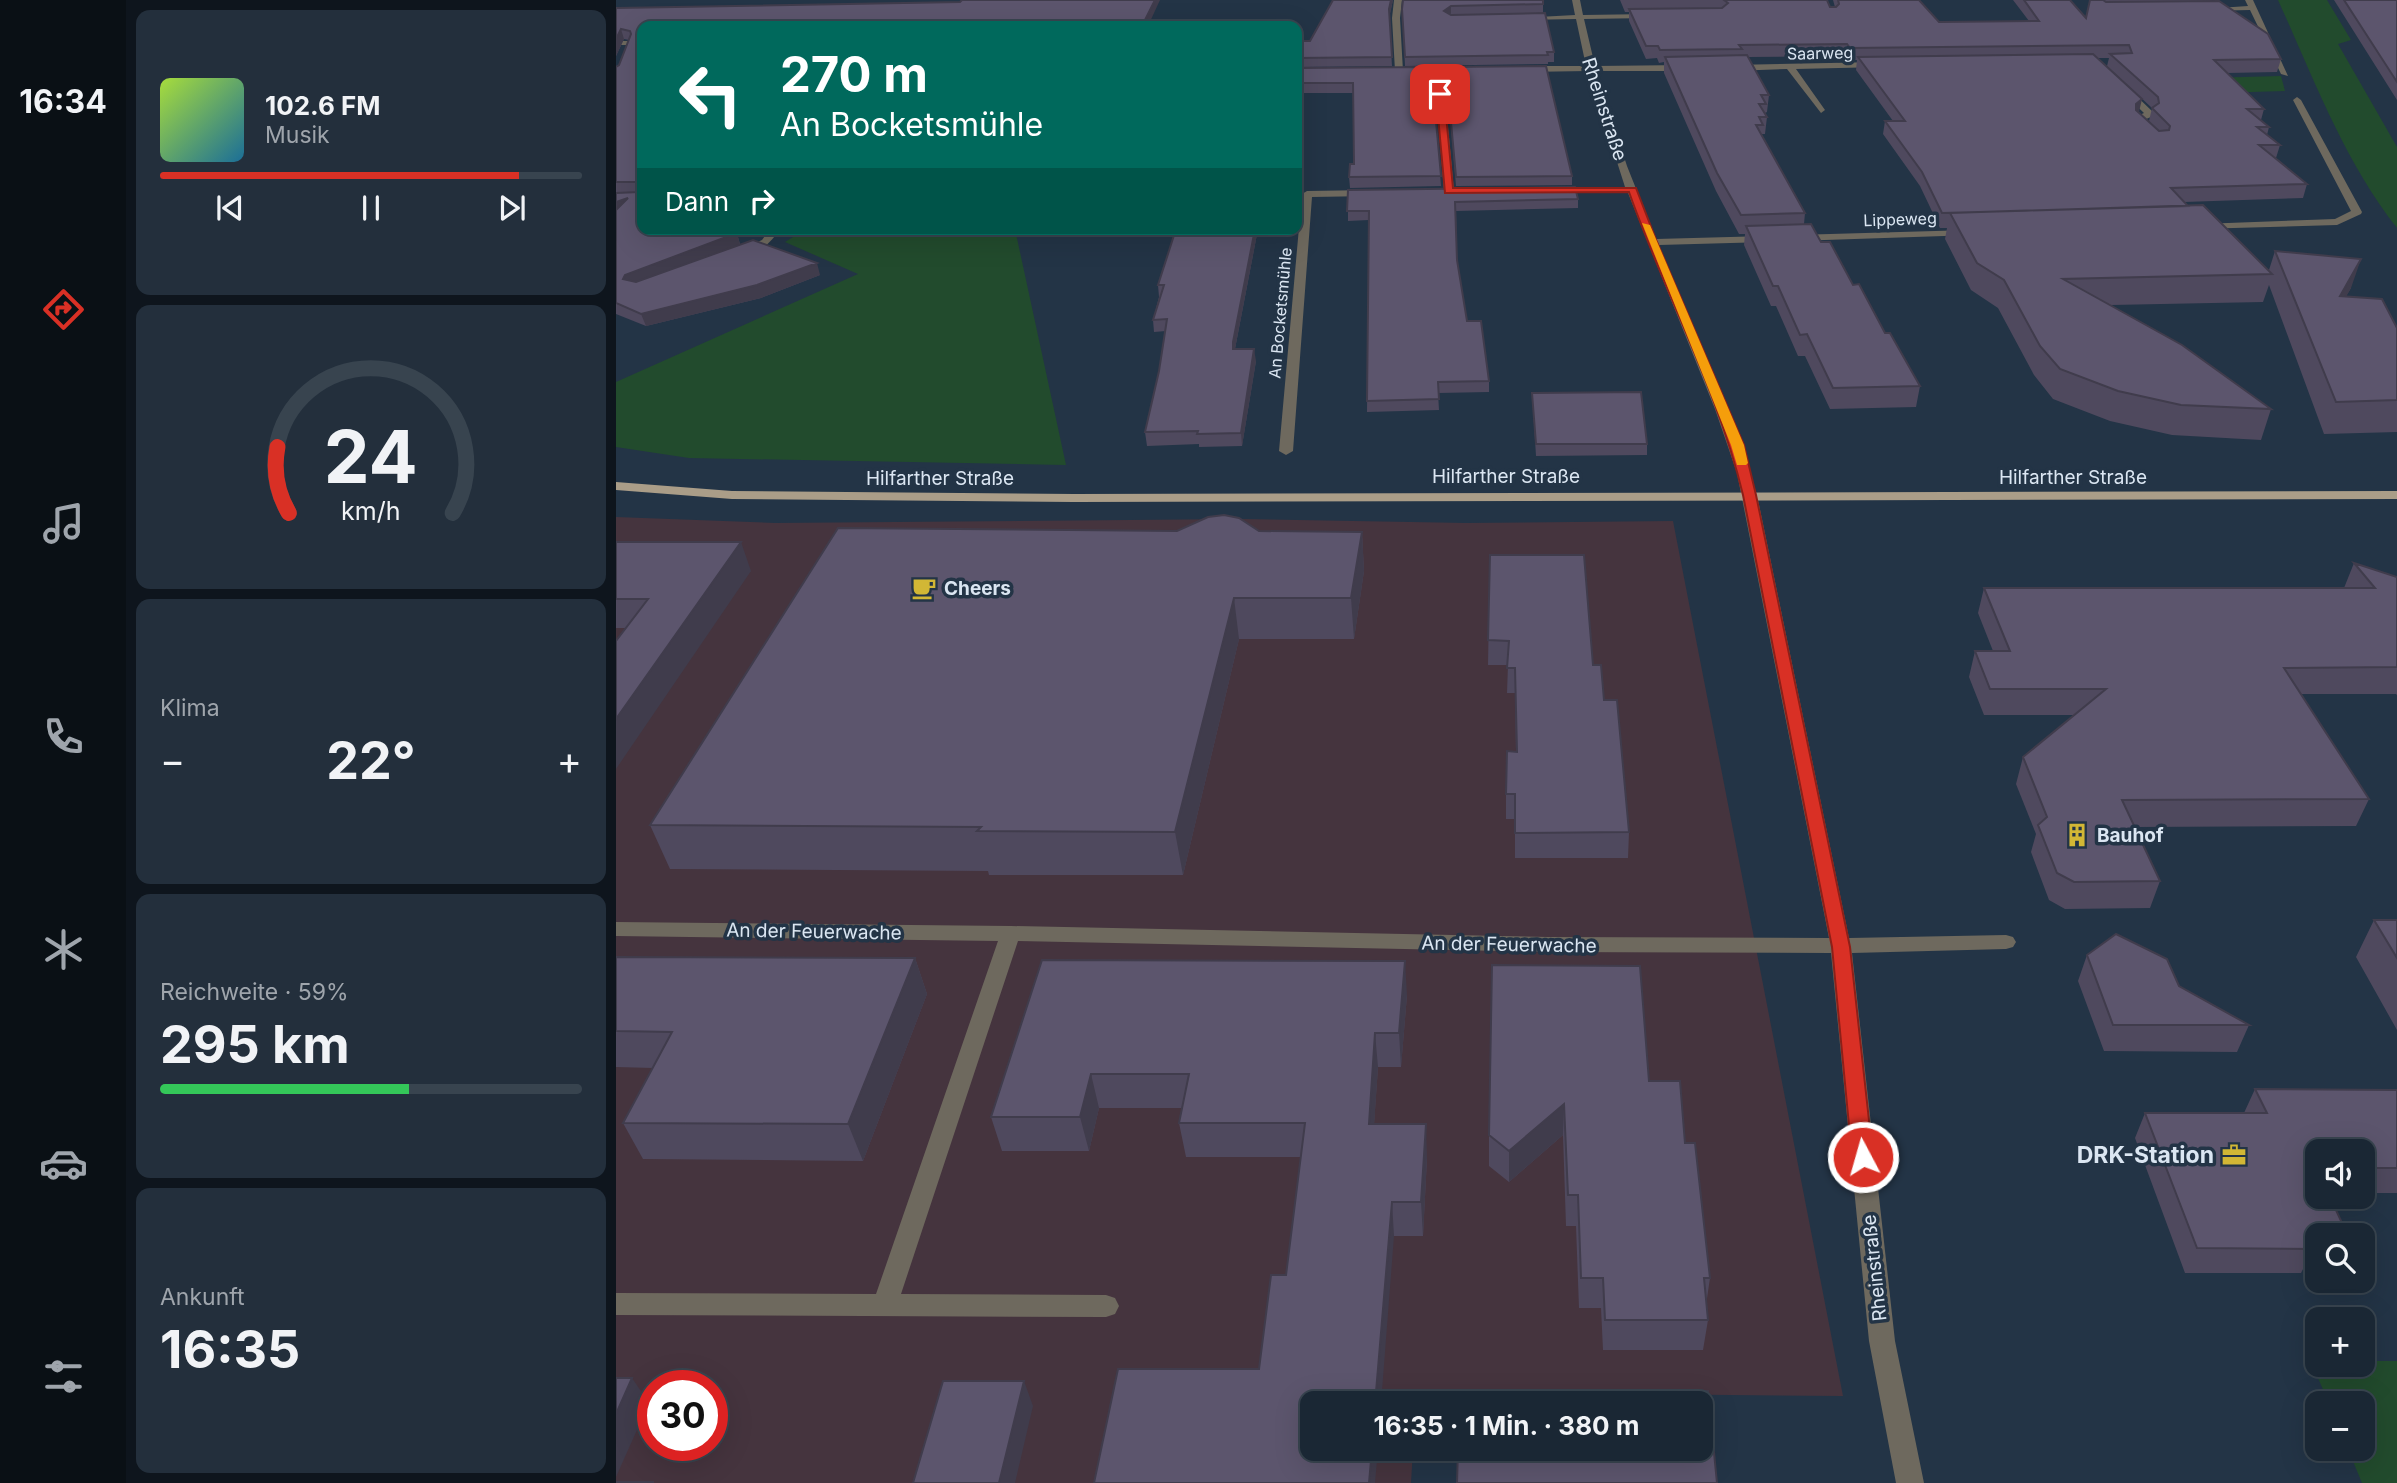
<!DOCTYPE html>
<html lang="de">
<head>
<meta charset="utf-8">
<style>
  body { margin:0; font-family:Inter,sans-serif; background:#232f3c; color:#f1f3f6; height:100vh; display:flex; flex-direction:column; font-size:26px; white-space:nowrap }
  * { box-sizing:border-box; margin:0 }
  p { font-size:23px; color:#9fa5ac }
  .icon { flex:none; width:38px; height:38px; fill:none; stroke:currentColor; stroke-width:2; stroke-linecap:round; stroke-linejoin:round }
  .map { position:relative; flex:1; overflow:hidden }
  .sheet { display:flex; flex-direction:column; gap:10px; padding:10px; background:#0e151d; width:490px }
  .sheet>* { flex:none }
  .banner { position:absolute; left:21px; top:21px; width:665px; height:214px; border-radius:14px; box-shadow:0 7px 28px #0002,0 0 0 2px #38444f; background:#00695c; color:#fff; overflow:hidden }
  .buttons { position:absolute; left:1689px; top:1139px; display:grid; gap:14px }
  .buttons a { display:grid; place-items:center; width:70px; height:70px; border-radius:14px; background:#1a2734; box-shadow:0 7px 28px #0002,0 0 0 2px #38444f; font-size:35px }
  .speed { position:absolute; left:21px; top:1370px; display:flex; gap:14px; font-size:35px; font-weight:700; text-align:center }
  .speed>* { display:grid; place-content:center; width:91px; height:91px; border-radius:50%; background:#1a2734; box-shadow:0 7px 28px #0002,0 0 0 2px #38444f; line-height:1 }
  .speed .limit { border:10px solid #d22; background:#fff; color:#111 }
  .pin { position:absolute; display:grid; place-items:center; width:60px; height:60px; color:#fff; margin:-30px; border-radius:14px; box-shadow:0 4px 10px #0006 }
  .me { position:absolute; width:77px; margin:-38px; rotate:354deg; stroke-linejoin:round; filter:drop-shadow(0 0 5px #0008) }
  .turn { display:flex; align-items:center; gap:24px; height:147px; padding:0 28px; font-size:32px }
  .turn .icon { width:91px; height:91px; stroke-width:2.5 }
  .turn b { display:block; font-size:49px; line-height:60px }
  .then { display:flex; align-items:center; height:66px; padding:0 28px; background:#0003; gap:14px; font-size:26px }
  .big { font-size:52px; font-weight:700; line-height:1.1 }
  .sheet .card { flex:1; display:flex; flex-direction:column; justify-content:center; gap:10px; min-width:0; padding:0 24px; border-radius:14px; background:#232f3c }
  .sheet .dial { align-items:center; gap:0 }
  .dial svg { height:182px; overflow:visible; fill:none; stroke:#38444f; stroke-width:7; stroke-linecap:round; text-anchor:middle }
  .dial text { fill:#f1f3f6; stroke:none }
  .song { display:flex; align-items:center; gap:21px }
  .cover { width:84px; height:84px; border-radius:10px; background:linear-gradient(135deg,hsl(80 70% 55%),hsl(200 70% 35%)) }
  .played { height:7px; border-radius:4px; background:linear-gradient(90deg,#d93025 85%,#38444f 85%) }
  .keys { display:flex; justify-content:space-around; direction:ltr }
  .heat { display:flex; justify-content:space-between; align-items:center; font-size:38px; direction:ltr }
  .charge { height:10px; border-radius:5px; background:linear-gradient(90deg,#34c759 59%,#38444f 0) }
  .trip { position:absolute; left:684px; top:1391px; width:413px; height:70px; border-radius:14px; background:#1a2734; box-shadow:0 7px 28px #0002,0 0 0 2px #38444f; font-weight:700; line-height:70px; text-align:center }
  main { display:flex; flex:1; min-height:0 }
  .menu { display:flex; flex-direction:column; width:126px; justify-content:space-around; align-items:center; background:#0a1015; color:#9fa5ac }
  .menu .icon { width:49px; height:49px }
  .menu .on { color:#d93025 }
  .menu b { font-size:32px; color:#f1f3f6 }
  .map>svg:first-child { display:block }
  .commercial { fill:#45343e; fill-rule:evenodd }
  .green { fill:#224b2d }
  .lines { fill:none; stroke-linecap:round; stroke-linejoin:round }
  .minor { fill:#6e695e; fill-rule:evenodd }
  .major { fill:#aa9d88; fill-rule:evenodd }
  .wall { fill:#4f495e; fill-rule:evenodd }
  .shaded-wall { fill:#403c4c }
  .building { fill:#5c556d; stroke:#403c4c; stroke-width:2 }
  .route { fill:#d93025; stroke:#8d1f18; stroke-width:2 }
  .slow { fill:#f59e0b }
  .labels { text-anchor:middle; stroke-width:7; stroke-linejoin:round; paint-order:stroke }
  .far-street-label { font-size:16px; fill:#dbe6f2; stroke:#233446 }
  .street-label { font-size:19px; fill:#dbe6f2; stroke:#233446 }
  .poi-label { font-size:19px; font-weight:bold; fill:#dbe6f2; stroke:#233446; text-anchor:start }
  .near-poi-label { font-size:23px; font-weight:bold; fill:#dbe6f2; stroke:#233446; text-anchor:end }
</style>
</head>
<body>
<main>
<nav class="menu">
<b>16:34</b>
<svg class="icon on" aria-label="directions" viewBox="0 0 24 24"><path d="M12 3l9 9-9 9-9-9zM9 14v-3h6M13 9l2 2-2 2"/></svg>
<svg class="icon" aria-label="music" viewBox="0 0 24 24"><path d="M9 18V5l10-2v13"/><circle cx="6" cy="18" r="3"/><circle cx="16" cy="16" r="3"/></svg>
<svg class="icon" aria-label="phone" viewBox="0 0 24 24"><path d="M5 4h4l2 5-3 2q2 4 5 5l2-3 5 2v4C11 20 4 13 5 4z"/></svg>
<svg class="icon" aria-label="climate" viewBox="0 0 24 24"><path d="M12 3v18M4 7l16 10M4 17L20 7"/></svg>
<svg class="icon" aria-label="car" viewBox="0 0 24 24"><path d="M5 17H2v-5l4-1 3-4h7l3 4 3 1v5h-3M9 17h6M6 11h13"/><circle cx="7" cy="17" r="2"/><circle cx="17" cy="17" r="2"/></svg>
<svg class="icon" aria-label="filters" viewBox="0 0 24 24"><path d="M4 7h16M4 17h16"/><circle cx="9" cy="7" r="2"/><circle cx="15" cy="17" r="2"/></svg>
</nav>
<section class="sheet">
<div class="card">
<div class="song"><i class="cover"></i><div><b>102.6 FM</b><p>Musik</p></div></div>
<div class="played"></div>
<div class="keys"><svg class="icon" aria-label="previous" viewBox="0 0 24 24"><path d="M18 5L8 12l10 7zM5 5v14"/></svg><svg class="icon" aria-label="pause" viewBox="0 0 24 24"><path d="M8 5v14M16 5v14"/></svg><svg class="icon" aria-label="next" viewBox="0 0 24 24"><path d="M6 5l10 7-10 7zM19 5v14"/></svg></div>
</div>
<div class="card dial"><svg viewBox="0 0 100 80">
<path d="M14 69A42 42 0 1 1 86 69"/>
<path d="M14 69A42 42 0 0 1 9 40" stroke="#d93025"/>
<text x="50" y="56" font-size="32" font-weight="700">24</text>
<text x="50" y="72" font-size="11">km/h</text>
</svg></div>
<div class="card"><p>Klima</p>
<div class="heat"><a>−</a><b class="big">22°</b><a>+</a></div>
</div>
<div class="card"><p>Reichweite · 59%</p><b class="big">295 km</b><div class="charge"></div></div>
<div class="card"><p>Ankunft</p><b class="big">16:35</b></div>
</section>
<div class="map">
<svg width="1781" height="1483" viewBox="0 0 1781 1483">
  <rect width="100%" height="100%" fill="#233446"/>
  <path class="commercial" d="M0 517 159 523 625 519 850 523 1057 521 1227 1396 801 1392 800 1403 696 1404V1449H797L795 1483H0ZM37 1386H96V1446H37Z"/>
  <path class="green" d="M1662 0H1711L1735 40 1722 44 1781 147V228C1728 161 1697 77 1662 0Z
    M1665 76 1669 91 1535 95 1517 80Z
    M190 229H399L450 465 73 458 0 447V382L242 274 169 242Z
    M1694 1360H1701V1365H1746L1747 1361H1781V1483H1746L1732 1449H1746V1404L1713 1403Z"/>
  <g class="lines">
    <path class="minor" d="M778 0H786L784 18 787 71 783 74 779 71 776 18Z
      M956 0H964L967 15 1034 14 1038 16 1034 18 968 19 979 66 1070 65 1074 68 1070 71H980L1011 166 1040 239 1151 236 1156 239 1151 242 1043 245 1112 409 1141 495 1233 938 1390 935 1397 937 1400 942 1397 947 1390 949 1236 953 1279 1341 1308 1483H1280L1253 1341 1215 953 932 952 402 941 285 1294 490 1295 499 1298 503 1306 499 1314 490 1317 0 1315V1293L260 1294 382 941 0 936V922L395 926 932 937 1213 938 1121 473 1099 409 1012 193H937L932 190 937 187H1009L972 71 909 72 905 69 909 66H970L960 19 908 20 904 18 959 15Z
      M1629 0H1637L1672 76 1665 74 1634 10 1591 11 1587 9 1632 6Z
      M0 41H26V45H0Z
      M1263 62 1266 67 1180 69 1209 110 1205 113 1171 69 1116 71 1112 68 1116 65Z
      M822 67H853L857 70 853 73H827L838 191 833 194 828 191 818 73 794 74 790 71Z
      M1505 87H1511L1537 112V116L1528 120 1537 129V133H1531L1519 121V117L1528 113 1505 91Z
      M1681 97 1685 100 1746 212 1745 214 1721 225 1581 229 1580 227 1585 224 1719 219 1735 211 1677 100Z
      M691 191 755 190 760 193 755 196 696 197 677 451 670 455 663 451 686 194Z
      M154 229H164C155 243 140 257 122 255V251L146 240Z
      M1354 230 1358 231V235L1179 241 1174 238 1179 235Z"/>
    <path class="major" d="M0 482 116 491 458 494 1781 491V499L458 502 116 499 0 490Z"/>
  </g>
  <path class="wall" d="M544 0 26 26V229H128L122 237 124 244 204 275 145 298 30 326 0 314V67L3 65 13 40 8 39 0 56V8Z
    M717 0H777L773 18 776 66 681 67V41H694Z
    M787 0 927 4V13L938 52V62H932V64L789 66 786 9Z
    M1004 0H1211L1214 7H1219L1217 0H1303L1323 22 1413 21 1397 0H1454L1470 18 1474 0H1595L1594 1 1665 59 1661 72 1611 73 1648 109 1645 120 1653 127 1651 135 1664 145 1660 158 1691 184 1687 198 1568 202 1653 270 1659 251 1735 288 1730 296 1781 328V432L1708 434 1653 285 1647 302 1495 305 1655 409 1645 440 1556 435 1494 421 1437 399 1418 375 1382 308 1355 290 1329 239 1331 228H1324L1304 186 1267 134 1269 121H1277L1240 70 1241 60H1233L1230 56 1132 57 1153 95 1151 112 1149 113 1151 117 1149 134H1146V135L1189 213 1188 224 1205 242 1237 285 1304 386 1300 407 1214 409 1189 356H1182L1160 306H1155L1128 245 1129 234H1123L1100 191 1048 73V62L1043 63 1041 58 1030 59 1013 21V12H1009ZM1480 58H1493L1491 66 1536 108 1533 121 1543 131 1523 112Z
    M1718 0H1781V100Z
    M815 67 825 186 734 188 733 177 738 164 737 93H681V68Z
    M830 67 956 176V185L840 186Z
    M732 190 962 199V208L840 211 841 260 851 321 873 381V392L822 393 823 410 751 412 753 220 732 221Z
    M642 229 619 349 640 361 626 446 583 447V444L531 446 529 432 543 371 550 331 538 332 537 320 543 297 542 285Z
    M916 393 1031 444V455L920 456Z
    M643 531 746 532 748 571 738 639H623L567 875H373L372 871 54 869 34 825Z
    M0 542 135 571 10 628H0Z
    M874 555 977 665 988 700 1013 832 1012 858H899V819H890V794L900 752 899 693H891L892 665H872Z
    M1738 563 1781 577V695L1780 694H1685L1753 799 1740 826 1518 827 1544 881 1534 908 1449 909 1433 900 1415 852 1420 834 1400 784 1407 757 1458 715H1368L1353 677 1359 651H1377L1362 613 1368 588H1728Z
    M1758 920H1781V1030L1740 957Z
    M1471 955 1563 986 1633 1025 1621 1052 1488 1051 1462 981Z
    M0 957 299 958 311 994 247 1161 27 1159 7 1123 37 1068 0 1067Z
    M426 960 791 995 785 1067H762L758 1124 811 1158 807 1236H778L643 1369 670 1275 685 1157H570L563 1123 566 1108H483L473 1151H386L375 1117Z
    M1033 1081 1069 1143 1094 1278 1090 1305 1092 1320 1087 1350H987L985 1308H963L960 1226H950L947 1135 893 1182 873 1166V1135Z
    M1639 1089 1781 1090V1193H1746V1152H1701V1263H1690L1685 1273H1569L1519 1138 1529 1113H1628Z"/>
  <path class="shaded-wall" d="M539 0H544L532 26H526Z
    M775 0H777L773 18V9Z
    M835 6V14L828 11Z
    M5 29 8 39 0 56V39Z
    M1526 99 1523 112 1516 117 1520 104Z
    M12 198 0 215V202Z
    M115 229H128L122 237 124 245 12 291 7 279 9 275 113 231Z
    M639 229H642L618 354V362L617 342Z
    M1745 259 1735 288 1714 325 1724 296Z
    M201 263 204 275 145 298 30 326 25 314Z
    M638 349 640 361 626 446 625 433Z
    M746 532 748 571 738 639 735 598Z
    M125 542 135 571 0 769V719Z
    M618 598 623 639 567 875 559 832Z
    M299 958 311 994 247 1161 232 1124Z
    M789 961 791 995 785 1067 783 1033Z
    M759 1033 762 1067 756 1157 753 1124Z
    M475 1074 483 1108 473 1151 464 1117Z
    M948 1104 947 1135 893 1182V1151Z
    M810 1124 811 1158 807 1236 805 1202Z
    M776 1202 778 1236 765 1404H759Z
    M16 1378 33 1403 0 1477V1414Z
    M408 1381 417 1406 399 1483H383Z
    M756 1449H762L759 1483H753Z"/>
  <path class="building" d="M346 0H539L526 26H26V229H115L113 231 121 233 9 275 7 279 20 282 137 240 201 263 141 285 25 314 0 303V210L12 198 0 202V193L22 192 24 182H0V67L3 65 15 34 14 31 5 29 0 39V8L344 2Z
    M717 0H775L773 9 776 57 681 58V41H694Z
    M787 0H927V4L835 6 828 11 835 15 929 13 938 52H931L932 55 789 57 786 9Z
    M1108 0H1211L1214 7H1220L1223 4 1222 0H1303L1323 22 1423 21 1408 0H1454L1470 18 1474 0H1487L1490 2 1603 1 1652 34 1665 59 1598 60 1648 109H1631L1653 127H1641L1664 145H1643L1691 184 1555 188 1572 206 1326 213 1306 172 1269 121H1289L1242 57 1477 54 1526 99 1520 104V110L1543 131 1553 130 1554 126 1536 108 1543 103 1542 97 1494 54 1516 53 1513 45 1234 48 1231 44 1123 45 1126 49 1044 50 1042 46H1030L1013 9 1106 8 1112 3Z
    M1728 0H1781V82Z
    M1131 55 1153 95H1145L1150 104H1143L1151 117H1143L1147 125H1140L1189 213 1125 215 1101 173 1049 57Z
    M930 66 956 176 840 177 830 67Z
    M815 67 825 176 733 177 734 164H738L737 83H681V68Z
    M959 187 962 199 839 202 841 260 851 321H865L873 381 822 382 823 399 751 401 753 211H731L732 190Z
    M1587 205 1656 274 1447 279 1566 345 1655 409 1565 405 1502 391 1444 369 1424 346 1388 280 1361 263 1334 213Z
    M1195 224 1205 242H1214L1237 285 1243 284 1269 333H1274L1304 386 1217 388 1191 334 1184 335 1162 286H1157L1130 226Z
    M560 229H639L617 342V349H638L625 433 581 434 582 431 529 432 543 371 551 319 537 320 548 285H542Z
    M1659 251 1745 259 1724 296 1766 299 1781 328V400L1720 402Z
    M1025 392 1031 444H920L916 393Z
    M608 515 623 518 643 531 746 532 735 598H618L559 832 361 831 365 827 34 825 222 528 561 531 592 517Z
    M0 542H125L0 719V641L32 599H0Z
    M874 555H968L977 665H985L988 700H1001L1013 832 899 833V794H890L891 751 901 752 899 668H891L893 641 872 640Z
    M1738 563 1781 577V667L1668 668 1753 799 1506 800 1544 881 1458 882 1441 873 1422 825 1431 817 1407 757 1490 689H1374L1359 651H1394L1368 588H1759Z
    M1758 920H1781V958Z
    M1500 934 1551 959 1563 986 1633 1025H1497L1471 955Z
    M0 957 299 958 232 1124 7 1123 56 1032 0 1031Z
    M426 960 789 961 783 1033H759L753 1124H810L805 1202H776L759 1404H696V1449H756L753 1483H478L502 1369H643L655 1275H670L689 1123H563L573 1074H475L464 1117H375Z
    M876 965 1024 966 1033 1081H1064L1069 1143H1079L1094 1278H1088L1092 1320H989L987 1278H965L962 1195H952L948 1104 893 1151 873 1135Z
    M1639 1089 1781 1090V1168H1746V1152H1701V1168H1700L1701 1170V1197H1714L1732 1236H1701V1239H1693L1698 1249 1581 1248 1529 1113H1651Z
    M0 1378H16L0 1414Z
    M327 1381H408L383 1483H297Z
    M1092 1391 1101 1483H841L842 1449H1085V1404H844V1395Z
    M0 1482H37V1483Z"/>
  <path class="route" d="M824 92 828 94 837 188H1020L1041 242 1128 445 1140 495 1234 947 1257 1157 1254 1163 1247 1166 1239 1163 1236 1157 1216 947 1127 495C1102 390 1049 294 1013 192L829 193 820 94Z"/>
  <path class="slow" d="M1026 223 1034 225 1128 445 1132 463 1130 465H1121L1115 445Z"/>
  <defs>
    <g id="cafe-bare" transform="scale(1.89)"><path d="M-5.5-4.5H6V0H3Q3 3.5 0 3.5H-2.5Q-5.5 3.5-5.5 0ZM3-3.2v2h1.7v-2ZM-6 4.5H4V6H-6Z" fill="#d2b735" stroke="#233446" stroke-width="2.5" paint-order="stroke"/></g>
    <g id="building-bare" transform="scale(1.89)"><path d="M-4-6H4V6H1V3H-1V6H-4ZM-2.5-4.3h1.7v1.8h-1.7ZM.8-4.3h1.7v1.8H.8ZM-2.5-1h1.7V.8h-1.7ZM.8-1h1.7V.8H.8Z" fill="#d2b735" stroke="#233446" stroke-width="2.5" paint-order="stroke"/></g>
    <g id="office-bare" transform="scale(1.89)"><path d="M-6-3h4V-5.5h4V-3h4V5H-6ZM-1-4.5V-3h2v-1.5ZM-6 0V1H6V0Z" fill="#d2b735" stroke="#233446" stroke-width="2.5" paint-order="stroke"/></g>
  </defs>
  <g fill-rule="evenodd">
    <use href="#cafe-bare" x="308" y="588"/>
    <use href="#building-bare" x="1461" y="835"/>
    <use href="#office-bare" x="1618" y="1155"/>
  </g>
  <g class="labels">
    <g class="far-street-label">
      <text transform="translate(1204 53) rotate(-1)" y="6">Saarweg</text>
      <text transform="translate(1284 219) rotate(-2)" y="6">Lippeweg</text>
      <text transform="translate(664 313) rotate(-85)" y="6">An Bocketsmühle</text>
    </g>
    <g class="street-label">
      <text transform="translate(989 109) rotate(72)" y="7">Rheinstraße</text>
      <text x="890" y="483">Hilfarther Straße</text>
      <text x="1457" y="484">Hilfarther Straße</text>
      <text x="324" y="485">Hilfarther Straße</text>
      <text transform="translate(198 931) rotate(1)" y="7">An der Feuerwache</text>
      <text transform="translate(893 944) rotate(1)" y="7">An der Feuerwache</text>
      <text transform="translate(1258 1268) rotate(-96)" y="7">Rheinstraße</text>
    </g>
    <g class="poi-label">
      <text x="328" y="595">Cheers</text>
      <text x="1481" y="842">Bauhof</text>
    </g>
    <g class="near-poi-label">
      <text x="1598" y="1163">DRK-Station</text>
    </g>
  </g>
</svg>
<div class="buttons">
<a><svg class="icon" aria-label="sound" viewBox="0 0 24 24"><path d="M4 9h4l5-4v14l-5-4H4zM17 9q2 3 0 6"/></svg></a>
<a><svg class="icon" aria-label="search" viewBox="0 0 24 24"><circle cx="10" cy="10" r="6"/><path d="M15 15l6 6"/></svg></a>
<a>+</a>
<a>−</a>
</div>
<div class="speed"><div class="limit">30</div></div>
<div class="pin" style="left:824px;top:94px;background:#d93025"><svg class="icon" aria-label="arrive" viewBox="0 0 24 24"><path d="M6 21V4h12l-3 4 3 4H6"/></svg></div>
<svg class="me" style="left:1247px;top:1157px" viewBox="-20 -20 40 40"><circle r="17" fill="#d93025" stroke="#fff" stroke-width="3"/><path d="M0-11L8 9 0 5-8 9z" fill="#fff"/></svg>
<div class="trip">16:35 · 1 Min. · 380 m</div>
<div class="banner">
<div class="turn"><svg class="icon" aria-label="left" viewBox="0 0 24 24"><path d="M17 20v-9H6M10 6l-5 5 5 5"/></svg><div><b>270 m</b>An Bocketsmühle</div></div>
<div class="then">Dann<svg class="icon" aria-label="right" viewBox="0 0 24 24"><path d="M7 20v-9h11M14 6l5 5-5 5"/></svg></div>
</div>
</div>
</main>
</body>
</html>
